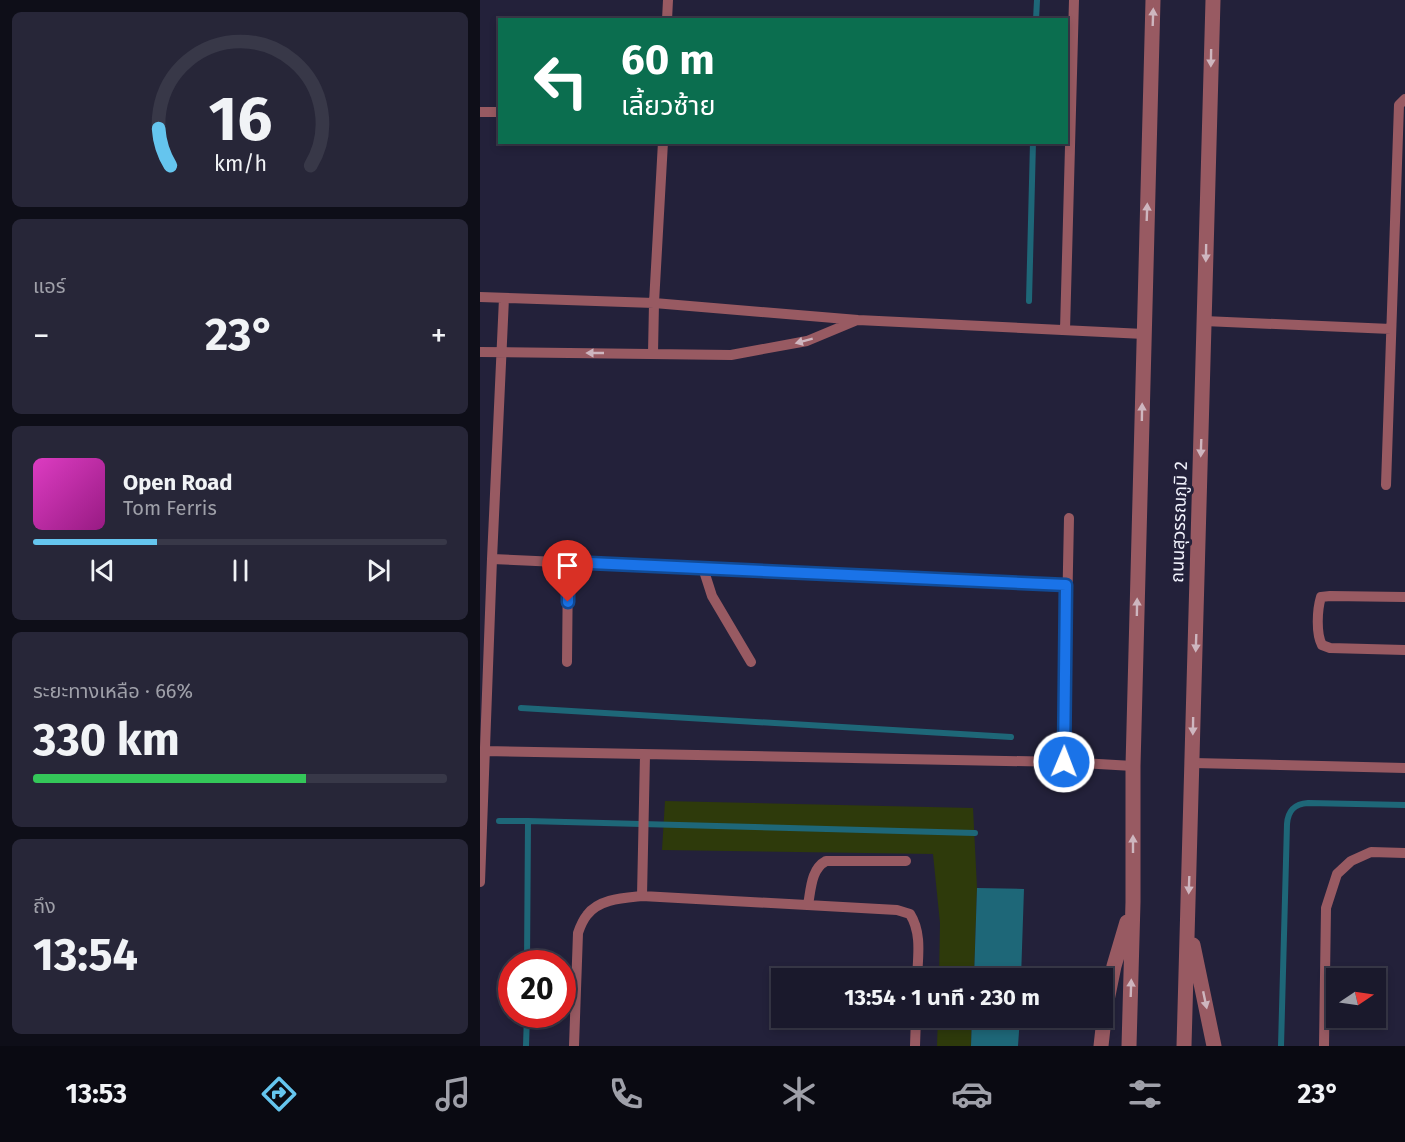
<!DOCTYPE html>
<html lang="th">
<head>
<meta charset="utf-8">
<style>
  body { margin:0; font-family:"Fira Sans","Noto Sans Thai",sans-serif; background:#272638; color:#f1f3f6; height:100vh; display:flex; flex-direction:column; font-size:22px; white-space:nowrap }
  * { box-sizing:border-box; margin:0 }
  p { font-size:20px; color:#9fa0a9 }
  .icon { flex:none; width:33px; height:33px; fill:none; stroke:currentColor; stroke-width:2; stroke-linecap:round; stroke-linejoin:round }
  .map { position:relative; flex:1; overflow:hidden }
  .panel { display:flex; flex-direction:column; gap:12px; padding:12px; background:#0e0e18; width:480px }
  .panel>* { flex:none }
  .hud { position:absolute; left:18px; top:18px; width:570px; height:126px; border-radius:0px; box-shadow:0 3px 9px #0003,0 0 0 2px #383848; background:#0b6e4f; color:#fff; overflow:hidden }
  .needle { width:39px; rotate:77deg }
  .buttons { position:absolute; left:846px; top:968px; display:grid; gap:12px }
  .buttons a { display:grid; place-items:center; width:60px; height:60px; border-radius:0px; background:#1a192c; box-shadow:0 3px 9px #0003,0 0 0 2px #383848; font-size:30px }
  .speed { position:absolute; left:18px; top:950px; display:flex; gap:12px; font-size:30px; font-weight:700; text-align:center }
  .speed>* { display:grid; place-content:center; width:78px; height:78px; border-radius:50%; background:#1a192c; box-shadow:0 3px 9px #0003,0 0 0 2px #383848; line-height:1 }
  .speed .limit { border:9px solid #d22; background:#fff; color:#111 }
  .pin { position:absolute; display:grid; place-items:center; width:51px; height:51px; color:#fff; margin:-62px -26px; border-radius:50% 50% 50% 0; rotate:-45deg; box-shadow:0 0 6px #0007 }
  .pin .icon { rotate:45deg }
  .me { position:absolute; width:66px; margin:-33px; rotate:1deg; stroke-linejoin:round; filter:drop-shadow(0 0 4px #0008) }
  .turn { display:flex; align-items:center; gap:21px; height:126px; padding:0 24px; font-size:27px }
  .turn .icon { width:78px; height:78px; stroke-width:2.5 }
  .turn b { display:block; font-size:42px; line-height:51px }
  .big { font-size:45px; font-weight:700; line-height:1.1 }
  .panel .card { flex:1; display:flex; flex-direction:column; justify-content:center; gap:9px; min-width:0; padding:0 21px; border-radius:9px; background:#272638 }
  .panel .dial { align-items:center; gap:0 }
  .dial svg { height:156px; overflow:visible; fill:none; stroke:#383848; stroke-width:7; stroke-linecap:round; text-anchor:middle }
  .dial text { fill:#f1f3f6; stroke:none }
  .song { display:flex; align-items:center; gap:18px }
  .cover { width:72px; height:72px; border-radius:9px; background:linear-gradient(135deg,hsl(310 70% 55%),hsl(310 70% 35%)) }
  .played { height:6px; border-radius:3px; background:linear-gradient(90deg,#65c5ee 30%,#383848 30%) }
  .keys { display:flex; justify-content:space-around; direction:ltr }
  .heat { display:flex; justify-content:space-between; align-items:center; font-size:33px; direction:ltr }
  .charge { height:9px; border-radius:4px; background:linear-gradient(90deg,#34c759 66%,#383848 0) }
  .trip { position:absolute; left:291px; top:968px; width:342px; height:60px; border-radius:0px; background:#1a192c; box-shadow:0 3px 9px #0003,0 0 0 2px #383848; font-weight:700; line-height:60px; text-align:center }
  .menu { display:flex; height:96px; justify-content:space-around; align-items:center; background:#0a0a12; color:#9fa0a9 }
  .menu .icon { width:42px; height:42px }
  .menu .active { color:#65c5ee }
  .menu b { font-size:27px; color:#f1f3f6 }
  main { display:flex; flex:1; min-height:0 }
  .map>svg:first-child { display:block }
  .green { fill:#2e3a0b }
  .water { fill:#1e6778 }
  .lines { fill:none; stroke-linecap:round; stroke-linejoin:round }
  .stream { stroke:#1e6778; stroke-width:6 }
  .lane { stroke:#985a62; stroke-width:10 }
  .street { stroke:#985a62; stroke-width:15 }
  .oneway { fill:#ceb6bf }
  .route-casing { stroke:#114b97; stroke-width:15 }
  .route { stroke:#1a73e8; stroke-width:10 }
  .labels { text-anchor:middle; stroke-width:6; stroke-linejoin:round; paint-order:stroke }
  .street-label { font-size:18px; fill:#f2f3fd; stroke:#23213a }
</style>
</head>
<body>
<main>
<section class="panel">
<div class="card dial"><svg viewBox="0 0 100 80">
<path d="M14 69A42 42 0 1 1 86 69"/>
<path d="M14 69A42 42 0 0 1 8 50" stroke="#65c5ee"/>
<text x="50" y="56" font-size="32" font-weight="700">16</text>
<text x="50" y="72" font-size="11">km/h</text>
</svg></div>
<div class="card"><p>แอร์</p>
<div class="heat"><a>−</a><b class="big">23°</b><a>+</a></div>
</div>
<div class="card">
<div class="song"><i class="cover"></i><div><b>Open Road</b><p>Tom Ferris</p></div></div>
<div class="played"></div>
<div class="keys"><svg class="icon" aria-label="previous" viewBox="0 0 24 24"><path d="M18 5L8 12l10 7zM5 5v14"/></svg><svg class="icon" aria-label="pause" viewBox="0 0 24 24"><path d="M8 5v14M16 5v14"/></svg><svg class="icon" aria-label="next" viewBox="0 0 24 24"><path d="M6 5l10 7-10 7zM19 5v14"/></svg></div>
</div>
<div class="card"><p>ระยะทางเหลือ · 66%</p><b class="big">330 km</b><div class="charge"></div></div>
<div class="card"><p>ถึง</p><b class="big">13:54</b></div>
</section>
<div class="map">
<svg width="925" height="1046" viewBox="0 0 925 1046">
  <rect width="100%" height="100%" fill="#23213a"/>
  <path class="green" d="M185 801 493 808 497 888 494 978H459L460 923 453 854 182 850Z
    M458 1017H492L491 1046H457Z"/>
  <path class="water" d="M497 888 544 889 541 978H494Z
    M492 1017H540L538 1046H491Z"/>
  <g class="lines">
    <path class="stream" d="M556 20 557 0
      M549 301 553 142
      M41 708 531 737
      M19 821H48
      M47 963 48 821 495 833
      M46 1046 47 1014
      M801 1046 807 824C808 811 814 804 828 803L925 805"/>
    <path class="lane" d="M187 20 188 0
      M0 112H20
      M0 297 174 303 378 320 664 334
      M724 321 911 329
      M585 330 594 0
      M0 352 251 355 327 341 375 321
      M173 353 174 303 183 142
      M906 485 919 105 925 99
      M12 559 586 585
      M223 568 232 596 271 662
      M925 597 850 596 841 597C837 610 836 634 842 645L850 648 925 650
      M87 662 88 562
      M4 751 584 762 653 766
      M584 762 589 518
      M713 763 925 768
      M0 882 12 559 24 298
      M162 896 165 755
      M328 905C331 889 331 869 346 861H426
      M94 1046 98 933C100 927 103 920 107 915 119 899 143 898 162 896L417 910 430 914C442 933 438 956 437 978
      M435 1046 436 1017
      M844 1046 846 908 857 874 871 861 891 852 925 853"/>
    <path class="street" d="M713 945 734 1046
      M621 1046 625 1010 634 966 647 922
      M649 1046 653 902V766L673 0
      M704 1046 733 0"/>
  </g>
  <defs><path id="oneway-solid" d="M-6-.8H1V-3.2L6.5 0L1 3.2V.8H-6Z" transform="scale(1.5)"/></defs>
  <g class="oneway">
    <use href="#oneway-solid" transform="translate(673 17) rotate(-88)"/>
    <use href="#oneway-solid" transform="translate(731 58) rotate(91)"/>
    <use href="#oneway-solid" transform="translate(667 212) rotate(-88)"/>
    <use href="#oneway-solid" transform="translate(726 253) rotate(91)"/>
    <use href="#oneway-solid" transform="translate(324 341) rotate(165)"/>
    <use href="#oneway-solid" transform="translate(115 353) rotate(-180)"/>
    <use href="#oneway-solid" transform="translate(662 412) rotate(-89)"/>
    <use href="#oneway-solid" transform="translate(721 448) rotate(92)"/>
    <use href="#oneway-solid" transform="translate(657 607) rotate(-89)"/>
    <use href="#oneway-solid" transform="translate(716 643) rotate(92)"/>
    <use href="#oneway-solid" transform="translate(713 726) rotate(91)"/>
    <use href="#oneway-solid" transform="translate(653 844) rotate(-90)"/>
    <use href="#oneway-solid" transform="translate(709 885) rotate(92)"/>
    <use href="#oneway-solid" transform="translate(651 988) rotate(-88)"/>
    <use href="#oneway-solid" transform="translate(725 1000) rotate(78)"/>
  </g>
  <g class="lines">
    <g class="route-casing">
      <path id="route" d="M88 602V562L586 585 584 762"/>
    </g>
    <use href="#route" class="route"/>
  </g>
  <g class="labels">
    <g class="street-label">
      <text transform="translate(699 522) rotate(-88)" y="6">ถนนสุวรรณภูมิ 2</text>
    </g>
  </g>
</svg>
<div class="buttons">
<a><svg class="needle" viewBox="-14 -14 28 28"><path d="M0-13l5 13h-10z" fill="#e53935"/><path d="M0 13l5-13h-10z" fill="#9fa0a9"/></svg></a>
</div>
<div class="speed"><div class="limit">20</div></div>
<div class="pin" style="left:88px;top:602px;background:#d93025"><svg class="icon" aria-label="arrive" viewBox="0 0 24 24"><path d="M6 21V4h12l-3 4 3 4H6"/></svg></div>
<svg class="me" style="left:584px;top:762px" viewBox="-20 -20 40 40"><circle r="17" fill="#1a73e8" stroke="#fff" stroke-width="3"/><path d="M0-11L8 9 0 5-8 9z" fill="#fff"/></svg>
<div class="trip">13:54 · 1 นาที · 230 m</div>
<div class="hud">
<div class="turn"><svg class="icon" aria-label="left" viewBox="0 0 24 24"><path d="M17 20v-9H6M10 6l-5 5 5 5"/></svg><div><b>60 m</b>เลี้ยวซ้าย</div></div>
</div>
</div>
</main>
<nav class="menu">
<b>13:53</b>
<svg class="icon active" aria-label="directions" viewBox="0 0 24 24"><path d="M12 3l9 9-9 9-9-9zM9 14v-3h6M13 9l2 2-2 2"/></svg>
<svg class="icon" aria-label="music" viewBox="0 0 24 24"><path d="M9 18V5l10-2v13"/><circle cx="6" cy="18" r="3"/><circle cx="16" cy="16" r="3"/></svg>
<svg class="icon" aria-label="phone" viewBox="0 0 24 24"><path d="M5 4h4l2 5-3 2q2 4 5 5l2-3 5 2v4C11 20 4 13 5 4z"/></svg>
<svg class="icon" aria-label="climate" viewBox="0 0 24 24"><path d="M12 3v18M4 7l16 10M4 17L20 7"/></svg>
<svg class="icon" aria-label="car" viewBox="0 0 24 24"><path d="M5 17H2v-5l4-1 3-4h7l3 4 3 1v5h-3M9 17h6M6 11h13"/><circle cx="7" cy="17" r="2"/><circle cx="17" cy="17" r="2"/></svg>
<svg class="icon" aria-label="filters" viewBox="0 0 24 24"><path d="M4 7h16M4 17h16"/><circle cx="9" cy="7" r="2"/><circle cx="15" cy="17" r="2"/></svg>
<b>23°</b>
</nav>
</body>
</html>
